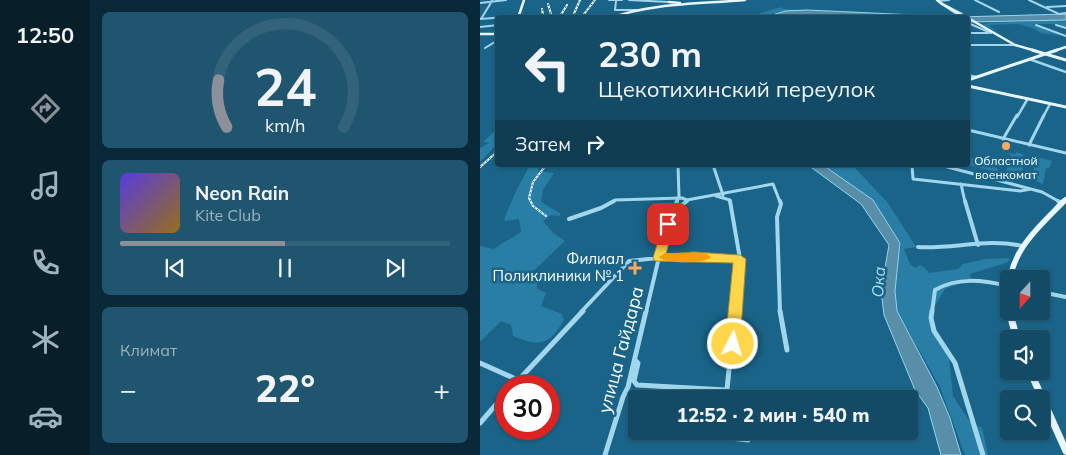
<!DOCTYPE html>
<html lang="ru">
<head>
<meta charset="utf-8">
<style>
  body { margin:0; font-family:Mulish,sans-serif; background:#20556f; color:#f1f3f6; height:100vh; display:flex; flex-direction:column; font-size:19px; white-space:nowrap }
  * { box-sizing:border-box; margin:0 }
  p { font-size:16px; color:#9db3bf }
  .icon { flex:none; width:28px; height:28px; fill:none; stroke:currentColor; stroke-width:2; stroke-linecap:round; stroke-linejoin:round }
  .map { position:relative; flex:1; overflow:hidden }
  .sheet { display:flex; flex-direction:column; gap:12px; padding:12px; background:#0a2938; width:390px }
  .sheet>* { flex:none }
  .banner { position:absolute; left:15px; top:15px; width:475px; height:152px; border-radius:5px; box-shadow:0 1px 4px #0004,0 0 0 1px #32637a; background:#134b66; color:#f1f3f6; overflow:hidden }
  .needle { width:32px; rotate:201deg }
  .fabs { position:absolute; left:520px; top:270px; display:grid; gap:10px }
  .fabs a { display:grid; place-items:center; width:50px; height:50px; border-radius:5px; background:#134b66; box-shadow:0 1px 4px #0004,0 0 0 1px #32637a; font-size:25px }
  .speed { position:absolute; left:15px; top:375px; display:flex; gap:10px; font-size:25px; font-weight:700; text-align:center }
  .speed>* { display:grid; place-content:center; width:65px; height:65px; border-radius:50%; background:#134b66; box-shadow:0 1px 4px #0004,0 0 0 1px #32637a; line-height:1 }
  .speed .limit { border:8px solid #d22; background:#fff; color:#111 }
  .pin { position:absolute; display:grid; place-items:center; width:42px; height:42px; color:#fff; margin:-21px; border-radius:10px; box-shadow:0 2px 8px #0006 }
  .me { position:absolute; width:55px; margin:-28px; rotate:5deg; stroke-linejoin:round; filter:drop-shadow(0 0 4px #0008) }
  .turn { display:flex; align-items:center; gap:18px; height:105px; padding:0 20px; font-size:22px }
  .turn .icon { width:65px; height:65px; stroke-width:2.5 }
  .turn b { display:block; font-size:35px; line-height:42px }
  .then { display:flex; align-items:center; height:48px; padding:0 20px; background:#0003; gap:10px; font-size:19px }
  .big { font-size:38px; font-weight:800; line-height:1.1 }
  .sheet .tile { flex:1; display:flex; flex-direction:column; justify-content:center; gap:8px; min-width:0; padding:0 18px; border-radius:8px; background:#20556f }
  .sheet .dial { align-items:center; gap:0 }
  .dial svg { height:130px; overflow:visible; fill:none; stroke:#32637a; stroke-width:7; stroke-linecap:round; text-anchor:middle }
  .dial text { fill:#f1f3f6; stroke:none }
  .song { display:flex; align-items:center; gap:15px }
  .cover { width:60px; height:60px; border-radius:8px; background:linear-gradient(135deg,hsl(250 70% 55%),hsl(40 70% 35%)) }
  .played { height:5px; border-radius:2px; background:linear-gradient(90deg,#8c9099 50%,#32637a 50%) }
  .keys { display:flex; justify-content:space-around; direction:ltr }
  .heat { display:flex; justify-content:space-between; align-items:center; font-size:28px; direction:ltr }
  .trip { position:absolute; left:148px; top:390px; width:290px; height:50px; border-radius:5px; background:#134b66; box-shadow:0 1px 4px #0004,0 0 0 1px #32637a; font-weight:800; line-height:50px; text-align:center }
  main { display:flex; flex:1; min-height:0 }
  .menu { display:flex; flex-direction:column; width:90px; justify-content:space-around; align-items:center; background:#081e29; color:#9db3bf }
  .menu .icon { width:35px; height:35px }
  .menu .on { color:#8c9099 }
  .menu b { font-size:22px; color:#f1f3f6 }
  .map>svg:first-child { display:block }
  .green { fill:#297ea5 }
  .water { fill:#588ea8; stroke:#94d4ef }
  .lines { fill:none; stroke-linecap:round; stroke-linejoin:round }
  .minor-far4 { stroke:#a1d6ed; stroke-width:2 }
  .minor-far3 { stroke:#a1d6ed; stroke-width:2.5 }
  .minor-far2 { stroke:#a1d6ed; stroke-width:3 }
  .minor-far1 { stroke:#a1d6ed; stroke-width:4 }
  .minor { stroke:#a1d6ed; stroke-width:5 }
  .major-far4 { stroke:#e7f6ff; stroke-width:2.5 }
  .major-far3 { stroke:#e7f6ff; stroke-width:3 }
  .major-far2 { stroke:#e7f6ff; stroke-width:4.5 }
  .major-far1 { stroke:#e7f6ff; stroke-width:5.5 }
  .major { stroke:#e7f6ff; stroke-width:7 }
  .rail-casing { stroke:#fff; stroke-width:2 }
  .rail { stroke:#196488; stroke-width:1; stroke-dasharray:2; stroke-linecap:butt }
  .major-bridge { stroke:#e7f6ff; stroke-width:2.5 }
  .route { fill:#ffd54a; stroke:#a68a30 }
  .slow { fill:#f59e0b }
  .poi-dot { fill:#ffa95d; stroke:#196488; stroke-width:2 }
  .labels { text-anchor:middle; stroke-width:5; stroke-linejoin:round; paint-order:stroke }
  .far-poi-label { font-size:12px; fill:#fff; stroke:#196488 }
  .poi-label { font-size:15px; fill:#fff; stroke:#196488; text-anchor:end }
  .water-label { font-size:16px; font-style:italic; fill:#addff4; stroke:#196488 }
  .near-street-label { font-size:18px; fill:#fff; stroke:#196488 }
</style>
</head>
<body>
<main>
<nav class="menu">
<b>12:50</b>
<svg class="icon on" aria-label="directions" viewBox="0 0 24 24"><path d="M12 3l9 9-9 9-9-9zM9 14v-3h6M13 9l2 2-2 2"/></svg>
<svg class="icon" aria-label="music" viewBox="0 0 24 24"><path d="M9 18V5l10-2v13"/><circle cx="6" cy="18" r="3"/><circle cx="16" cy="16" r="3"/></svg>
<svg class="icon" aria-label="phone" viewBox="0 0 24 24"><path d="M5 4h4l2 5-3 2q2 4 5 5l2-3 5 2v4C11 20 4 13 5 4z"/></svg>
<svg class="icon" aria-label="climate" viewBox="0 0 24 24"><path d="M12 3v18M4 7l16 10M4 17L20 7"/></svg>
<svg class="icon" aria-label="car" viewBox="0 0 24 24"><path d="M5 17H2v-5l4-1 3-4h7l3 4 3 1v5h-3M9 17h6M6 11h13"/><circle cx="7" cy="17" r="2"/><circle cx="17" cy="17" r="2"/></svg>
</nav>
<section class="sheet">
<div class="tile dial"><svg viewBox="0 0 100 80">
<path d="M14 69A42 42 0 1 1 86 69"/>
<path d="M14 69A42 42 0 0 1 9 40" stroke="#8c9099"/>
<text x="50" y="56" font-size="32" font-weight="700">24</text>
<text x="50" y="72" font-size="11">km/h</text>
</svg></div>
<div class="tile">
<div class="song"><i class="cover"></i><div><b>Neon Rain</b><p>Kite Club</p></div></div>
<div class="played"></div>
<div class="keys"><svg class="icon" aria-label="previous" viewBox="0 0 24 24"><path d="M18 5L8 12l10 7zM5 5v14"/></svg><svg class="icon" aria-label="pause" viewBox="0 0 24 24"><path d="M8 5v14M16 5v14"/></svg><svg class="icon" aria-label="next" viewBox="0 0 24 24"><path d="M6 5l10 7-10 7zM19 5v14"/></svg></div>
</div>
<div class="tile"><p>Климат</p>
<div class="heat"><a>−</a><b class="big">22°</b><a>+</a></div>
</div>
</section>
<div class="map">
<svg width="586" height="455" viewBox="0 0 586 455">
  <rect width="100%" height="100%" fill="#196488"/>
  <path class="green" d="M302 7 303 9 494 16 579 15C516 19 452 15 388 12 377 11 360 16 351 10L294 13 281 17 264 18Z
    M586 20V28L573 24H552L581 34 579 35 561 33 553 28 538 24 508 25 519 33 502 25 508 23Z
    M17 129V144L0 162V148L9 143 3 142Z
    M536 152 543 154V170L538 172 531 171 528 179 520 171 526 172 531 155 526 153 536 154Z
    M554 156 572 161 569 168H566L563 184 541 175 546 172 554 173Z
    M488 158 517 162 516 167 520 173 488 165Z
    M48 165H59L58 171 74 173 63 190 61 202 81 214 79 216 71 215 63 221 73 233 85 241 48 276 54 277 57 281V289L66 293 61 306 82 314 84 320C69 346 59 347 33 336L31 325 21 321 0 342V246L14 249C24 240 36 238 41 231L39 219 26 221 24 219 37 189 49 167Z
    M344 165H366L375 168 408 203 436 247 424 249 430 264 435 268 440 265 444 267 449 273 478 269 483 264 506 259 530 258 528 262 490 274 491 280 465 289 450 314 469 358 473 396 492 425 502 427 508 455H485L460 387 417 311 415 291 421 243 393 200Z"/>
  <path class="water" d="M327 10 479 17 586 14V20L490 22H488V18L322 15 281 18 306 11Z
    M328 165H343L393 200 420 243 415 291 417 311 457 387 470 418 481 455H461L448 408 435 390 404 315 401 291 409 245 381 204Z"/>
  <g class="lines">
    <path class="minor-far4" d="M129 0H142
      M149 0 189 2
      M495 0 519 12
      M549 0 579 14 586 13
      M136 1 135 10H156
      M459 1 469 0
      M459 2 482 14 475 13Z
      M0 3 26 0
      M567 7 586 6
      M0 19 38 16
      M1 19 12 1
      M488 23 511 33
      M556 25 586 36
      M576 25 586 28
      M0 27 18 25
      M488 33H509
      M488 45H535
      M5 48 18 40"/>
    <path class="minor-far3" d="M549 59 586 72
      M488 75 496 77
      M537 117 547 100
      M563 117 570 104"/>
    <path class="minor-far2" d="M488 130 586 153
      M523 139 537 115
      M549 145 564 115
      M233 165 243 195
      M432 165 433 179 540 191 551 189
      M460 165 562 192 580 202
      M481 184 485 202
      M236 196 250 200V202
      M207 200 293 184 300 202
      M132 202 135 200 202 198 207 200 206 202
      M197 202 199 196 198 165"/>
    <path class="minor-far1" d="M250 201 260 259 255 312
      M300 201 301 204 297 217 300 312
      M485 201 498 245
      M578 201 582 203
      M193 212 207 201
      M89 219 121 208 134 201
      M438 247C473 249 508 238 542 246
      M561 292 586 297
      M101 312 149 261 188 257 260 259
      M166 312 185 232 197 201
      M452 312 455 290C477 277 503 280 527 286"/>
    <path class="minor" d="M300 311 307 350
      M452 311 451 318 454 331 475 363 503 455
      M155 360 158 363 154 381 157 385 246 390
      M0 363 38 380
      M33 386 103 311
      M246 399 255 311
      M0 423 26 393
      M245 431 246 435 251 438 268 440
      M125 455 143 397 148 387 166 311"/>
    <path class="major-far4" d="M457 0 462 4
      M189 2 200 3
      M38 18 44 0
      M131 18C171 3 222 4 265 0
      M488 18 535 45 556 51
      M0 34H18
      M574 51 586 47"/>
    <path class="major-far3" d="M552 50 586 60
      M488 80 577 50
      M488 86 586 107"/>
    <path class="major-far2" d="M583 202 586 199"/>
    <path class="major-far1" d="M529 312C523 258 549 237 584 201"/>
    <path class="major" d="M529 311 537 339
      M550 371 586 451"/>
    <g class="rail-casing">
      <path id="rail" d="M68 4 71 14
        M62 9 63 15
        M79 18 87 5
        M92 18 100 0
        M101 18 115 0
        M66 165 53 182 49 198 53 206 66 216
        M0 167 18 151"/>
    </g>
    <use href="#rail" class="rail"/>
    <path class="major-bridge" d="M462 4 487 18"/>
  </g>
  <path class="route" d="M188 220 194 224 186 254 214 252 260 255 266 259 260 344 258 348 253 350 248 348 245 344 253 263 175 261 173 258 183 224Z"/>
  <path class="slow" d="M185 253H225L231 257C226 264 183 264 179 257Z"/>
  <g class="poi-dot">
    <circle cx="526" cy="146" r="5"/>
    <path d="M152.5 260.5h5v5h5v5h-5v5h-5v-5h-5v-5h5z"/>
  </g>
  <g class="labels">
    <g class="far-poi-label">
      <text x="526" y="165">Областной<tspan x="526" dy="14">военкомат</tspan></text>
    </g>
    <g class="poi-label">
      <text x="144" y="264">Филиал<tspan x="144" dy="17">Поликлиники № 1</tspan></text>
    </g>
    <g class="water-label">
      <text transform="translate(398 282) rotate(-86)" y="6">Ока</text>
    </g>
    <g class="near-street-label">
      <text transform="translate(141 350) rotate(-75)" y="6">улица Гайдара</text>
    </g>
  </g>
</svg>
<div class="fabs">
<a><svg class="needle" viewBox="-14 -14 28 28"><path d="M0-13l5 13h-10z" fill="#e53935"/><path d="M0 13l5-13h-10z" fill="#9db3bf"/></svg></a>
<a><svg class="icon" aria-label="sound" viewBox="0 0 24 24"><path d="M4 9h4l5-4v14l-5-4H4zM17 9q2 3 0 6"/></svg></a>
<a><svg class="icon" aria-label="search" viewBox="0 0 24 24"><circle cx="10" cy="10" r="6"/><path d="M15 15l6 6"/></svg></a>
</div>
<div class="speed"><div class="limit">30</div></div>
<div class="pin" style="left:188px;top:224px;background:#d93025"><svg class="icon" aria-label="arrive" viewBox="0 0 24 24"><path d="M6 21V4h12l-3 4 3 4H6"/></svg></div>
<svg class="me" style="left:253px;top:344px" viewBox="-20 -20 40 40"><circle r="17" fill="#ffd54a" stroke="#fff" stroke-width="3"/><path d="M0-11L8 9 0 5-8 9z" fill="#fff"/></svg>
<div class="trip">12:52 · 2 мин · 540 m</div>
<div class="banner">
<div class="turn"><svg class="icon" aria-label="left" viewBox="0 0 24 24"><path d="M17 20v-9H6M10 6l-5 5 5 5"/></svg><div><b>230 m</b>Щекотихинский переулок</div></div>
<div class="then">Затем<svg class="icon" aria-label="right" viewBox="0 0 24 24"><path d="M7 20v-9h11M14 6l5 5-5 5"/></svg></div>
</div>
</div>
</main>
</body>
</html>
